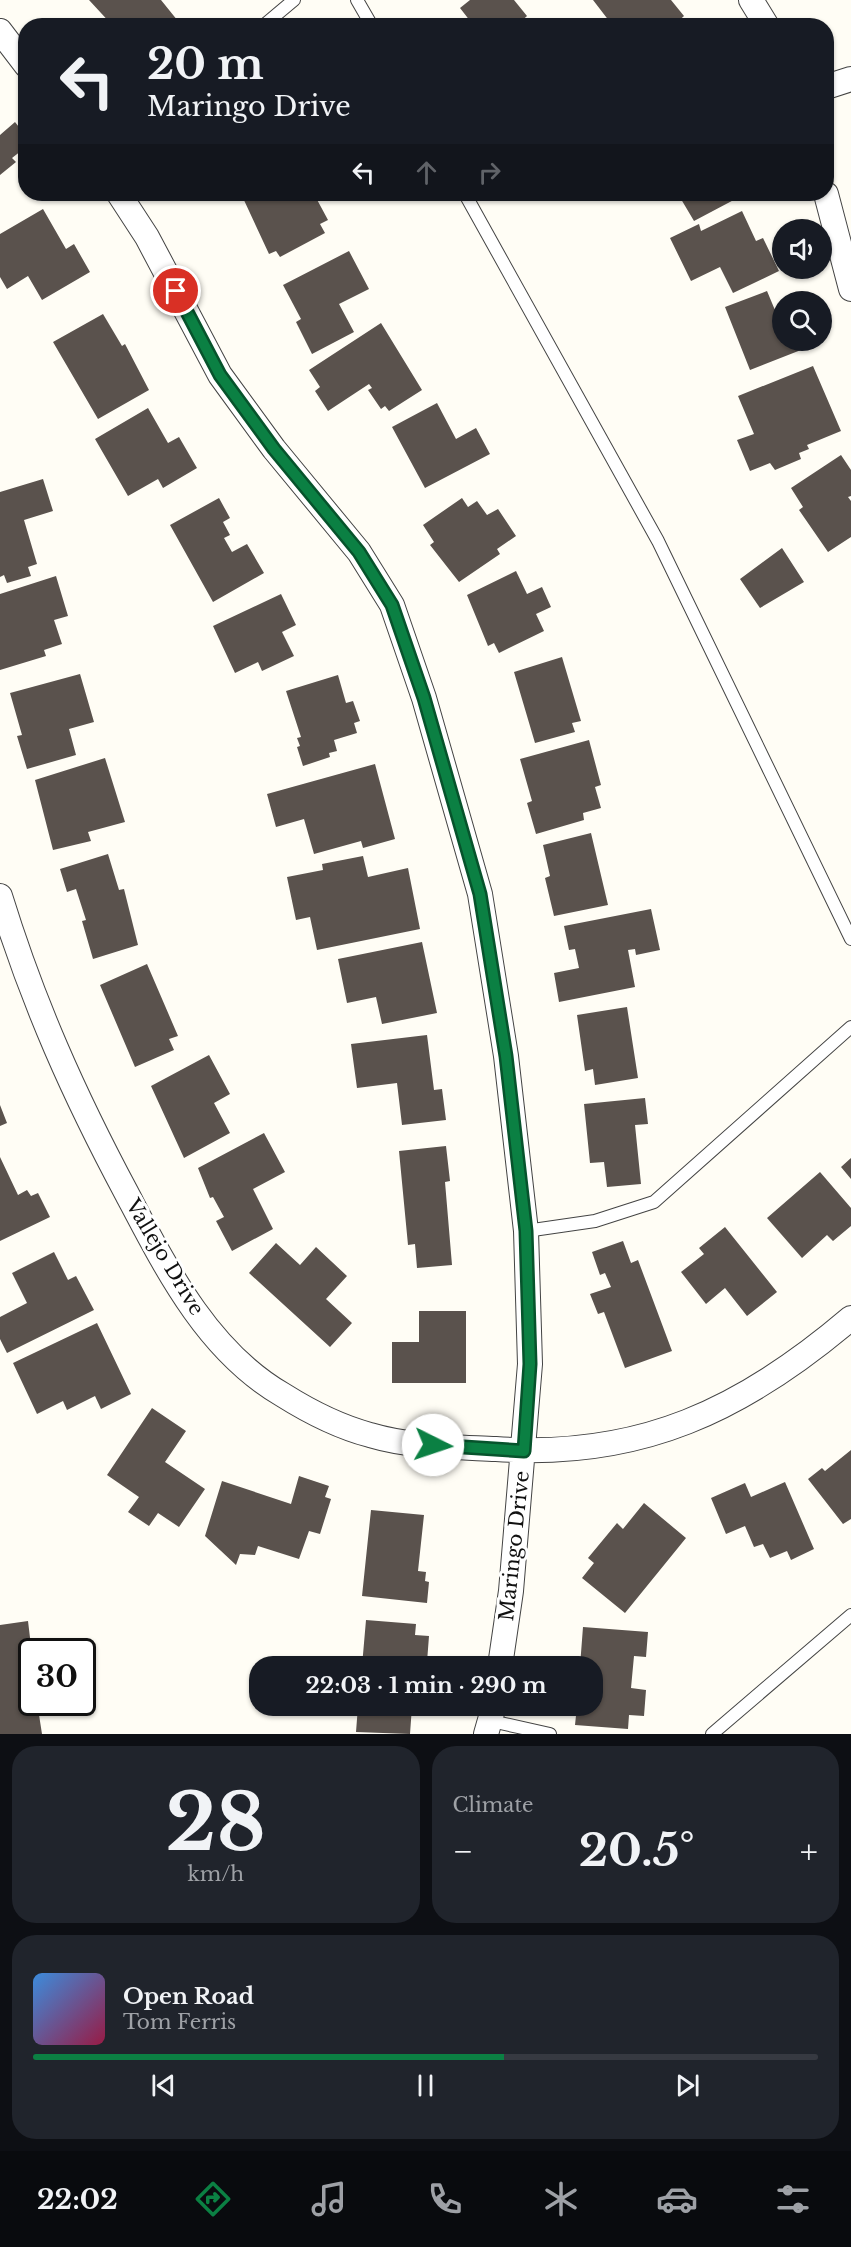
<!DOCTYPE html>
<html lang="en">
<head>
<meta charset="utf-8">
<style>
  body { margin:0; font-family:"Libre Baskerville",serif; background:#20242c; color:#f1f3f6; height:100vh; display:flex; flex-direction:column; font-size:22px; white-space:nowrap }
  * { box-sizing:border-box; margin:0 }
  p { font-size:20px; color:#9ea1a6 }
  .icon { flex:none; width:33px; height:33px; fill:none; stroke:currentColor; stroke-width:2; stroke-linecap:round; stroke-linejoin:round }
  .map { position:relative; height:1734px; overflow:hidden }
  .details { display:flex; flex-direction:column; gap:12px; padding:12px; background:#0d0f14; flex:1 }
  .details>* { flex:none }
  .banner { position:absolute; left:18px; top:18px; width:816px; height:183px; border-radius:24px; box-shadow:0 2px 4px #0004; background:#171b24; color:#f1f3f6; overflow:hidden }
  .fabs { position:absolute; left:772px; top:219px; display:grid; gap:12px }
  .fabs a { display:grid; place-items:center; width:60px; height:60px; border-radius:50%; background:#171b24; box-shadow:0 2px 4px #0004; font-size:30px }
  .speed { position:absolute; left:18px; top:1638px; display:flex; gap:12px; font-size:30px; font-weight:700; text-align:center }
  .speed>* { display:grid; place-content:center; width:78px; height:78px; border-radius:50%; background:#171b24; box-shadow:0 2px 4px #0004; line-height:1 }
  .speed .limit { border:3px solid #111; border-radius:9px; background:#fff; color:#111 }
  .pin { position:absolute; display:grid; place-items:center; width:51px; height:51px; color:#fff; margin:-26px; border:3px solid #fff; border-radius:50%; box-shadow:0 2px 6px #0007 }
  .me { position:absolute; width:66px; margin:-33px; rotate:94deg; stroke-linejoin:round; filter:drop-shadow(0 0 4px #0008) }
  .turn { display:flex; align-items:center; gap:21px; height:126px; padding:0 30px; font-size:27px }
  .turn .icon { width:78px; height:78px; stroke-width:2.5 }
  .turn b { display:block; font-size:42px; line-height:51px }
  .lanes { display:flex; align-items:center; height:57px; padding:0 30px; background:#0003; justify-content:center; gap:30px; direction:ltr }
  .lanes .off { opacity:.35 }
  .big { font-size:45px; font-weight:800; line-height:1.1 }
  .details .tile { flex:1; display:flex; flex-direction:column; justify-content:center; gap:9px; min-width:0; padding:0 21px; border-radius:24px; background:#20242c }
  .details .dial { align-items:center; gap:0 }
  .dial b { font-size:78px; line-height:1 }
  .song { display:flex; align-items:center; gap:18px }
  .cover { width:72px; height:72px; border-radius:9px; background:linear-gradient(135deg,hsl(210 70% 55%),hsl(340 70% 35%)) }
  .played { height:6px; border-radius:3px; background:linear-gradient(90deg,#0b8043 60%,#363941 60%) }
  .keys { display:flex; justify-content:space-around; direction:ltr }
  .heat { display:flex; justify-content:space-between; align-items:center; font-size:33px; direction:ltr }
  .details .tiles { flex:1; display:grid; gap:12px; grid-template-columns:1fr 1fr }
  .tile:last-child { grid-column:span 2 }
  .trip { position:absolute; left:249px; top:1656px; width:354px; height:60px; border-radius:24px; background:#171b24; box-shadow:0 2px 4px #0004; font-weight:800; line-height:60px; text-align:center }
  .menu { display:flex; height:96px; justify-content:space-around; align-items:center; background:#090b0e; color:#9ea1a6 }
  .menu .icon { width:42px; height:42px }
  .menu .selected { color:#0b8043 }
  .menu b { font-size:27px; color:#f1f3f6 }
  .map>svg:first-child { display:block }
  .building { fill:#5a524d }
  .lines { fill:none; stroke-linecap:round; stroke-linejoin:round }
  .lane-casing { stroke:#444; stroke-width:14 }
  .street-casing { stroke:#444; stroke-width:26 }
  .lane { stroke:#fff; stroke-width:12 }
  .street { stroke:#fff; stroke-width:24 }
  .route-casing { stroke:#07532c; stroke-width:15 }
  .route { stroke:#0b8043; stroke-width:10 }
  .labels { text-anchor:middle; stroke-width:6; stroke-linejoin:round; paint-order:stroke }
  .street-label { font-size:20px; fill:#111; stroke:#fff }
</style>
</head>
<body>
<div class="map">
<svg width="851" height="1734" viewBox="0 0 851 1734">
  <rect width="100%" height="100%" fill="#fffdf5"/>
  <path class="building" d="M89 0H161L182 26H113Z
    M470 0H514L527 16 516 26H474L460 8Z
    M593 0H671L684 16 673 26H613Z
    M15 122 26 136V147L12 158 16 162 0 175V135Z
    M251 194H314L328 220 320 224 325 233 280 257 276 251 269 254 243 198Z
    M678 194H745L694 221Z
    M43 209 66 249 74 244 90 272 42 300 28 276 7 289 0 277V234Z
    M742 211 756 241 763 238 779 271 733 293 720 267 691 281 670 238 699 224 701 231Z
    M349 251 369 289 339 304 354 332 312 354 296 322 301 319 283 285Z
    M767 291 777 315 783 312V340H803L806 348 750 370 725 307Z
    M103 314 122 346 125 344 149 390 98 419 53 342Z
    M381 323 422 390 389 411 385 406 381 409 368 390 372 388 369 384 328 411 315 391 320 387 309 370Z
    M813 366 841 431 807 445 809 449 799 453 801 459 775 470 770 463 750 471 737 440 754 434 738 396Z
    M437 403 456 439 476 428 490 454 425 488 392 427Z
    M148 408 168 443 179 437 197 468 163 488 158 479 128 496 95 439Z
    M841 455 851 470V496L848 497 851 501V537L828 552 799 510 803 507 791 488Z
    M43 479 53 511 24 520 37 564 28 567 31 576 7 583 4 575 0 577V492Z
    M219 498 230 518 223 522 230 535 224 538 232 552 247 544 264 573 213 602 170 525Z
    M462 498 468 507 477 501 487 515 498 509 516 536 497 549 500 554 459 582 430 545 434 542 423 525Z
    M782 548 804 582 760 608 740 579Z
    M516 571 527 594 542 587 551 607 536 614 544 631 499 653 494 643 488 646 467 595Z
    M56 576 68 616 54 620 62 644 44 650 46 656 0 670V594Z
    M281 594 296 625 282 632 294 656 262 671 258 662 235 673 213 626Z
    M562 657 581 721 572 723 575 732 535 743 514 672Z
    M80 674 94 722 69 729 76 755 27 769 17 736 22 735 10 693Z
    M338 675 346 703 353 701 360 721 354 723 357 733 334 740 337 751 329 753 330 757 303 766 297 747 300 746 297 738 301 737 286 691Z
    M589 740 601 785 595 787 601 808 583 813 584 820 536 834 527 803 532 801 520 759Z
    M105 758 125 822 88 832 91 841 53 850 35 780Z
    M375 764 395 839 363 848 361 841 314 854 304 819 276 827 267 794Z
    M591 833 608 905 554 916 545 878 550 876 543 845Z
    M108 854 119 890 124 889 138 945 93 959 82 921 86 920 76 889 67 892 60 869Z
    M363 856 368 877 408 868 420 929 317 950 310 917 296 920 287 877 323 870 322 864Z
    M651 909 660 950 636 955 635 949 628 950 635 987 559 1002 554 973 579 968 575 949 569 950 564 926Z
    M422 942 437 1013 382 1024 376 997 347 1003 338 959Z
    M147 964 178 1036 169 1039 174 1050 135 1067 100 985Z
    M627 1007 638 1078 595 1085 593 1069 585 1071 577 1015Z
    M427 1035 434 1090 442 1089 446 1120 402 1125 397 1083 357 1088 351 1044Z
    M209 1055 230 1094 214 1103 230 1133 184 1158 151 1086Z
    M645 1098 648 1124 635 1125 641 1184 607 1187 604 1162 590 1163 584 1104Z
    M0 1105 7 1123 0 1126Z
    M264 1133 285 1172 253 1189 273 1229 232 1251 216 1221 224 1217 213 1197 210 1198 198 1168Z
    M446 1146 450 1181 445 1182 452 1265 417 1268 415 1244 408 1245 399 1151Z
    M0 1157 18 1195 27 1190 31 1196 38 1193 50 1217 0 1241Z
    M851 1158V1179L841 1167Z
    M820 1172 851 1208V1226L833 1241 827 1235 802 1258 767 1218Z
    M725 1227 777 1292 747 1316 725 1288 706 1304 681 1272 704 1254 699 1248Z
    M623 1241 631 1263 638 1260 672 1351 625 1368 604 1312 598 1314 590 1294 611 1287 605 1273 600 1275 592 1252Z
    M276 1243 300 1265 316 1247 347 1276 326 1299 352 1323 330 1347 249 1273Z
    M54 1252 68 1280 76 1276 94 1310 7 1353 0 1339V1317L27 1303 12 1273Z
    M419 1311H466V1383H392V1342H419Z
    M97 1323 131 1394 101 1409 95 1396 67 1410 63 1401 37 1414 13 1363Z
    M152 1408 186 1431 165 1462 205 1489 179 1527 158 1513 149 1526 128 1512 139 1497 107 1475Z
    M851 1450V1519L843 1524 808 1479 822 1468 825 1471Z
    M299 1476 329 1486 325 1497 331 1499 320 1534 309 1531 299 1559 258 1546 255 1555 240 1554 236 1565 205 1536 222 1481 291 1504Z
    M785 1482 814 1549 791 1560 787 1551 770 1558 763 1544 754 1547 745 1526 726 1534 711 1498 745 1483 751 1497Z
    M644 1503 686 1538 625 1613 582 1578 594 1563 588 1558 617 1523 623 1529Z
    M371 1510 424 1515 418 1571 426 1572 425 1581 429 1582 427 1603 362 1596Z
    M366 1620 416 1624 415 1635 429 1636 427 1662H416V1666H362Z
    M28 1621 31 1646 42 1644 43 1652H32V1702H37L42 1734H0V1625Z
    M583 1627 648 1632 646 1657 634 1656 631 1688 646 1690 644 1716 629 1715 628 1729 575 1725 577 1706H592V1666H580Z
    M358 1706H412L410 1734 356 1732Z"/>
  <g class="lines">
    <g class="lane-casing">
      <path id="lane" d="M357 0 372 26
        M263 26 294 0
        M465 194 658 541 851 939
        M526 1231 595 1221 654 1202 851 1027
        M491 1721 550 1734
        M712 1734 851 1615"/>
    </g>
    <g class="street-casing">
      <path id="street" d="M751 0 767 26
        M0 31 26 65
        M826 87 851 79
        M119 194 147 237 220 375 274 449 359 552 392 605 424 698 480 894 506 1056 526 1231 530 1364 511 1591 500 1666
        M826 194 851 289
        M0 896C33 1003 74 1095 127 1194 166 1268 207 1351 283 1395 310 1412 340 1427 370 1435 410 1447 455 1447 496 1449 640 1459 743 1410 851 1318
        M486 1734 494 1706"/>
    </g>
    <use href="#lane" class="lane"/>
    <use href="#street" class="street"/>
  </g>
  <g class="lines">
    <g class="route-casing">
      <path id="route" d="M176 291 220 375 274 449 359 552 392 605 424 698 480 894 506 1056 526 1231 530 1364 524 1451 433 1445"/>
    </g>
    <use href="#route" class="route"/>
  </g>
  <g class="labels">
    <g class="street-label">
      <text transform="translate(165 1257) rotate(59)" y="7">Vallejo Drive</text>
      <text transform="translate(514 1546) rotate(-84)" y="7">Maringo Drive</text>
    </g>
  </g>
</svg>
<div class="fabs">
<a><svg class="icon" aria-label="sound" viewBox="0 0 24 24"><path d="M4 9h4l5-4v14l-5-4H4zM17 9q2 3 0 6"/></svg></a>
<a><svg class="icon" aria-label="search" viewBox="0 0 24 24"><circle cx="10" cy="10" r="6"/><path d="M15 15l6 6"/></svg></a>
</div>
<div class="speed"><div class="limit">30</div></div>
<div class="pin" style="left:176px;top:291px;background:#d93025"><svg class="icon" aria-label="arrive" viewBox="0 0 24 24"><path d="M6 21V4h12l-3 4 3 4H6"/></svg></div>
<svg class="me" style="left:433px;top:1445px" viewBox="-20 -20 40 40"><circle r="19" fill="#fff"/><path d="M0-13L10 11 0 6-10 11z" fill="#0b8043"/></svg>
<div class="trip">22:03 · 1 min · 290 m</div>
<div class="banner">
<div class="turn"><svg class="icon" aria-label="left" viewBox="0 0 24 24"><path d="M17 20v-9H6M10 6l-5 5 5 5"/></svg><div><b>20 m</b>Maringo Drive</div></div>
<div class="lanes"><svg class="icon" aria-label="left" viewBox="0 0 24 24"><path d="M17 20v-9H6M10 6l-5 5 5 5"/></svg><svg class="icon off" aria-label="ahead" viewBox="0 0 24 24"><path d="M12 20V5M6 11l6-6 6 6"/></svg><svg class="icon off" aria-label="right" viewBox="0 0 24 24"><path d="M7 20v-9h11M14 6l5 5-5 5"/></svg></div>
</div>
</div>
<section class="details">
<div class="tiles">
<div class="tile dial"><b>28</b><p>km/h</p></div>
<div class="tile"><p>Climate</p>
<div class="heat"><a>−</a><b class="big">20.5°</b><a>+</a></div>
</div>
<div class="tile">
<div class="song"><i class="cover"></i><div><b>Open Road</b><p>Tom Ferris</p></div></div>
<div class="played"></div>
<div class="keys"><svg class="icon" aria-label="previous" viewBox="0 0 24 24"><path d="M18 5L8 12l10 7zM5 5v14"/></svg><svg class="icon" aria-label="pause" viewBox="0 0 24 24"><path d="M8 5v14M16 5v14"/></svg><svg class="icon" aria-label="next" viewBox="0 0 24 24"><path d="M6 5l10 7-10 7zM19 5v14"/></svg></div>
</div>
</div>
</section>
<nav class="menu">
<b>22:02</b>
<svg class="icon selected" aria-label="directions" viewBox="0 0 24 24"><path d="M12 3l9 9-9 9-9-9zM9 14v-3h6M13 9l2 2-2 2"/></svg>
<svg class="icon" aria-label="music" viewBox="0 0 24 24"><path d="M9 18V5l10-2v13"/><circle cx="6" cy="18" r="3"/><circle cx="16" cy="16" r="3"/></svg>
<svg class="icon" aria-label="phone" viewBox="0 0 24 24"><path d="M5 4h4l2 5-3 2q2 4 5 5l2-3 5 2v4C11 20 4 13 5 4z"/></svg>
<svg class="icon" aria-label="climate" viewBox="0 0 24 24"><path d="M12 3v18M4 7l16 10M4 17L20 7"/></svg>
<svg class="icon" aria-label="car" viewBox="0 0 24 24"><path d="M5 17H2v-5l4-1 3-4h7l3 4 3 1v5h-3M9 17h6M6 11h13"/><circle cx="7" cy="17" r="2"/><circle cx="17" cy="17" r="2"/></svg>
<svg class="icon" aria-label="filters" viewBox="0 0 24 24"><path d="M4 7h16M4 17h16"/><circle cx="9" cy="7" r="2"/><circle cx="15" cy="17" r="2"/></svg>
</nav>
</body>
</html>
